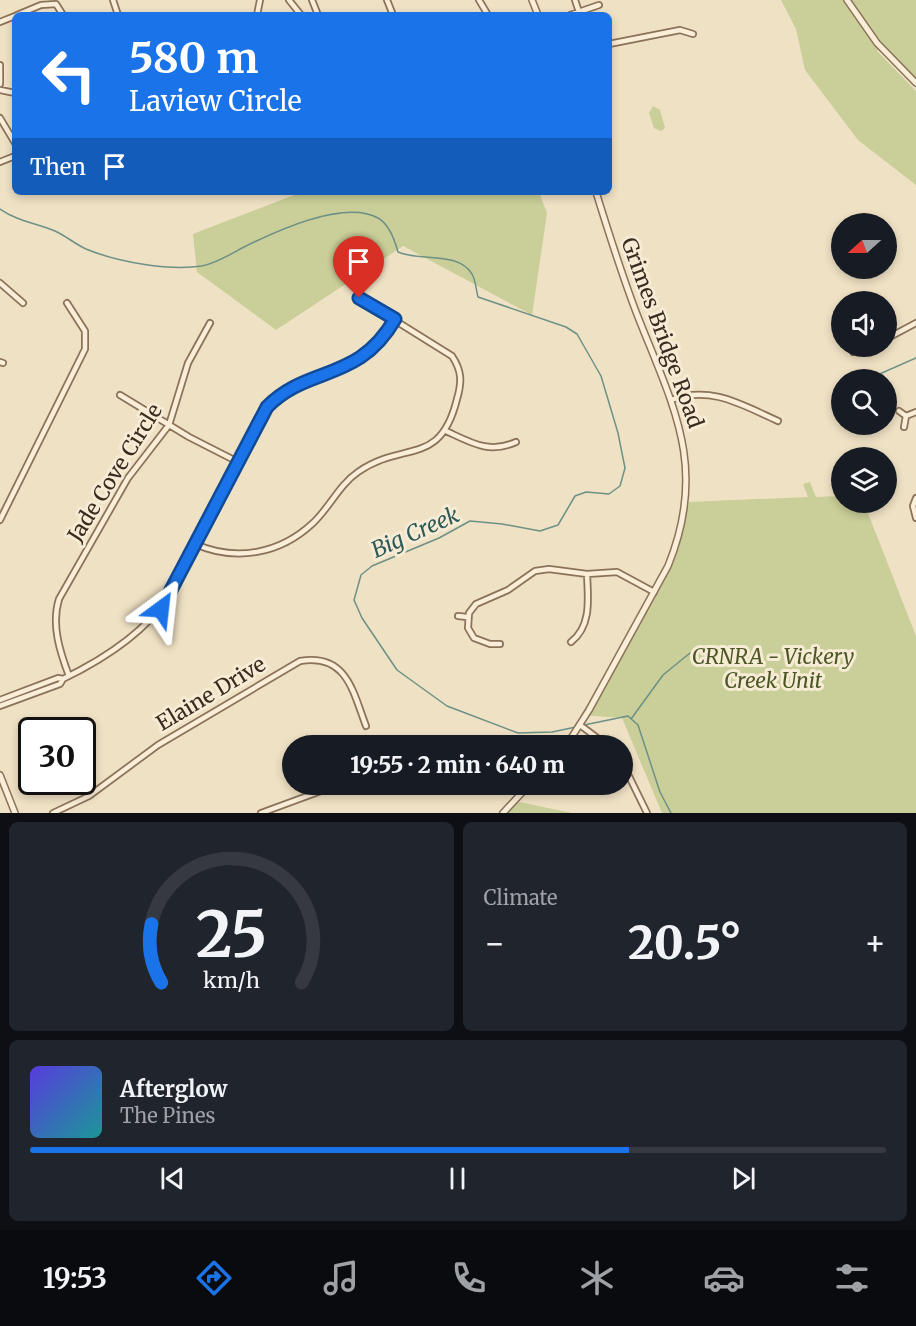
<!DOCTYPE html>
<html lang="en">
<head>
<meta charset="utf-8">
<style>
  body { margin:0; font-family:Merriweather,serif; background:#20242c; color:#f1f3f6; height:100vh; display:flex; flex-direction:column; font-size:22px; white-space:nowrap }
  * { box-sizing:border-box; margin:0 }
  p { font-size:20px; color:#9ea1a6 }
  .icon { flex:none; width:33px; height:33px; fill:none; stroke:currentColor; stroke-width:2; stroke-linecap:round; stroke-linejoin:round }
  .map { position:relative; height:813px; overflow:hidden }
  .side { display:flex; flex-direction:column; gap:9px; padding:9px; background:#0d0f14; flex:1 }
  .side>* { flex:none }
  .guide { position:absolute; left:12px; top:12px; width:600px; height:183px; border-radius:9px; box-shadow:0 3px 9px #0003; background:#1a73e8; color:#fff; overflow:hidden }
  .needle { width:39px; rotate:249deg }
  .buttons { position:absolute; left:831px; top:213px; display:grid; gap:12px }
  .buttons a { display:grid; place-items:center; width:66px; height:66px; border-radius:50%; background:#171b24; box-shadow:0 3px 9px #0003; font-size:30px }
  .speed { position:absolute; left:18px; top:717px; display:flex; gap:12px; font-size:30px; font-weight:700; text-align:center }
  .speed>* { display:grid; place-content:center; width:78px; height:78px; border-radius:50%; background:#171b24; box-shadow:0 3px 9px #0003; line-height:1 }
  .speed .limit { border:3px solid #111; border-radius:9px; background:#fff; color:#111 }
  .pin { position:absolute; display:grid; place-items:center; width:51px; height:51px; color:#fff; margin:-62px -26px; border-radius:50% 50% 50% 0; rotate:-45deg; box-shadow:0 0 6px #0007 }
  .pin .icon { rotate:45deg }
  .me { position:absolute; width:66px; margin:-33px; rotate:30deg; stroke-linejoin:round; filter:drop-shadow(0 0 4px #0008) }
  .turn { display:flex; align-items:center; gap:21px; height:126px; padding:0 18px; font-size:27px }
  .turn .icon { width:78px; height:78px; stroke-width:2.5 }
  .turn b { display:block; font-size:42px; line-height:51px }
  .then { display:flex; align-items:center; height:57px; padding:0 18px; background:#0003; gap:12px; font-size:22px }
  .big { font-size:45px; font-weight:800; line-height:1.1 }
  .side .tile { flex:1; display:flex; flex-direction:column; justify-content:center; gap:9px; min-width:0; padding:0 21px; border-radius:9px; background:#20242c }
  .side .dial { align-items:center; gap:0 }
  .dial svg { height:156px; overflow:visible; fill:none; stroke:#363941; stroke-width:7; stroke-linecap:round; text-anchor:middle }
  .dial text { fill:#f1f3f6; stroke:none }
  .song { display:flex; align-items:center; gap:18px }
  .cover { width:72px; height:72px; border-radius:9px; background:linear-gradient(135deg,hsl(250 70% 55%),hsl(180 70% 35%)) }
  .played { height:6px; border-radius:3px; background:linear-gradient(90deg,#1a73e8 70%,#363941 70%) }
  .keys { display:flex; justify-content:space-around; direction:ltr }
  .heat { display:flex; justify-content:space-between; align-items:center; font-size:33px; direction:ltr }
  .side .tiles { flex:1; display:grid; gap:9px; grid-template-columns:1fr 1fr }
  .tile:last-child { grid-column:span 2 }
  .trip { position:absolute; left:282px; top:735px; width:351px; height:60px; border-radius:30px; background:#171b24; box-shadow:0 3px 9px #0003; font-weight:800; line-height:60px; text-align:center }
  .dock { display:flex; height:96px; justify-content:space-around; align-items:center; background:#090b0e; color:#9ea1a6 }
  .dock .icon { width:42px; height:42px }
  .dock .selected { color:#1a73e8 }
  .dock b { font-size:27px; color:#f1f3f6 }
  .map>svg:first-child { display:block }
  .green { fill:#cace98 }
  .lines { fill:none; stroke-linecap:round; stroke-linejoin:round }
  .stream { stroke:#6d9186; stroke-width:1.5 }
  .minor-casing { stroke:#8b725a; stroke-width:8 }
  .tertiary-casing { stroke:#8b725a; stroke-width:8 }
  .minor { stroke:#faeed8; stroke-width:4.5 }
  .tertiary { stroke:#faeed8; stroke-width:5 }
  .route-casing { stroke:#114b97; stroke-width:15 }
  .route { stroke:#1a73e8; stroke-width:10 }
  .labels { text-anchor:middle; stroke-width:6; stroke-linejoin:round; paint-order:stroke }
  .street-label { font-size:21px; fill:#3a2b1e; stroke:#f6ebd4 }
  .park-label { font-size:21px; font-style:italic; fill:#4d5725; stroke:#f6ebd4 }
  .water-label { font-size:22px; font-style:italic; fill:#2d5a56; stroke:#f6ebd4 }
</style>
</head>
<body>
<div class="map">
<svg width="916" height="813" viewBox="0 0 916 813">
  <rect width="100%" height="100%" fill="#efe1c4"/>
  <path class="green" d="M781 0H916V83L881 48 877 51 916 91V185L858 140 805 70 796 29Z
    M653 106 660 110 665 128 661 131 654 128 649 113Z
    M302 192H539L547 213 532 315 403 246 276 330 197 272 193 234Z
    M810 482 816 497 841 496 842 502 864 503 916 636V813H662L622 718 581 715 678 547 689 502 808 497 803 484Z
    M514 801 572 813H505Z"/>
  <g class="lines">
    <path class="stream" d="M0 209C17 221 36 223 55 231 66 236 75 244 86 249 117 262 169 271 202 266 217 263 231 254 244 247 274 232 344 199 378 218 389 224 395 241 398 252 421 262 458 251 472 274 476 281 476 290 478 297L566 327 577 334 601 376 618 433 625 468 620 486 609 494 586 492 575 496 558 525 540 531 502 524 470 521 439 538 372 566 361 575 354 600 362 618 397 670 447 706 518 733 552 732 576 727
      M866 380 916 358
      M631 719 663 675 690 653
      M584 725 628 716 638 725 660 792 671 813"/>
    <g class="minor-casing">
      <path id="minor" d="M113 0 118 15
        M289 0 301 15
        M312 0 318 15
        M387 0 393 15
        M479 0 488 15
        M575 0 579 12
        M17 15 41 5 56 4 63 15
        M257 15 260 0
        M570 15 599 5
        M0 22 15 16
        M609 44 680 30 693 34
        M0 65V84
        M0 90 15 93
        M0 118 15 143
        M0 162 15 156
        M0 283 23 303
        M886 339 916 323
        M853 352 867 346
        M0 362 3 363
        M120 395 189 437 238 462
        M671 400C711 385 742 405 778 421
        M899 411 906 416 904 427
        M906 416 916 412
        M446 431C472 443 489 454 516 442
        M916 498 913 506 916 518
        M0 520 85 349V331L67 303
        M195 544C236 562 280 554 313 523 330 507 339 485 358 472 404 440 440 468 457 399 462 382 462 371 452 356L359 298
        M458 616 467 617
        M571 642C592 626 588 598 587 574
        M500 644H490L474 638 468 628 469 613 476 604 508 590 535 571 549 569 587 574 617 572 654 592
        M69 676C60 652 51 625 59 599L128 478 169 425 188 363 210 323
        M0 700 58 678 63 679
        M0 706 60 684 63 679C102 660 144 634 168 597L267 407C308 365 358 383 395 319
        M580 725 608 746
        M622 762 647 813
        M53 813 89 796 158 745 300 661C347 653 353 692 366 726
        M261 813 321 791"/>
    </g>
    <g class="tertiary-casing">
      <path id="tertiary" d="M532 0 538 15
        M847 0 877 43 916 83
        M566 746 589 710 668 566C708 468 674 408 638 317 622 276 609 234 596 192
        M0 775 15 813
        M503 813 530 784"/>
    </g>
    <use href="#minor" class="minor"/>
    <use href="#tertiary" class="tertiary"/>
  </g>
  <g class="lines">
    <g class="route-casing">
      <path id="route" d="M161 609 267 407C308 365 358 383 395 319L359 298"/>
    </g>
    <use href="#route" class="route"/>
  </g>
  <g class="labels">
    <g class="street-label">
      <text transform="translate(662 333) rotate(70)" y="7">Grimes Bridge Road</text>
      <text transform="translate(115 473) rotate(-58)" y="7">Jade Cove Circle</text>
      <text transform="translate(211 694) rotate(-31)" y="7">Elaine Drive</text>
    </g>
    <g class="park-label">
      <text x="773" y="664">CRNRA - Vickery<tspan x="773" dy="24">Creek Unit</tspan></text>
    </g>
    <g class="water-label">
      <text transform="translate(415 532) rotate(-24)" y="8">Big Creek</text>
    </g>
  </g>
</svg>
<div class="buttons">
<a><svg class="needle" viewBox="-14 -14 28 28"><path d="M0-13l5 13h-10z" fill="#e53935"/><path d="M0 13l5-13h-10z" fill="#9ea1a6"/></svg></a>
<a><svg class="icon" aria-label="sound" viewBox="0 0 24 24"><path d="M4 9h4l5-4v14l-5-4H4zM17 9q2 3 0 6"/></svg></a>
<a><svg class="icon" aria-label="search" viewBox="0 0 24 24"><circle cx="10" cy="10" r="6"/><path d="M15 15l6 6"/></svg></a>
<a><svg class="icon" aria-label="layers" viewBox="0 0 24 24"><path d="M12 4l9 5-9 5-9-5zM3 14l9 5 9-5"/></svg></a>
</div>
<div class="speed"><div class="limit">30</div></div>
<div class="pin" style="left:359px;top:298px;background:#d93025"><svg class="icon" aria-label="arrive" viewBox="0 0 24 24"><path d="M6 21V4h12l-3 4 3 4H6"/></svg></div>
<svg class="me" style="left:161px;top:609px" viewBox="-20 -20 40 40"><path d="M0-17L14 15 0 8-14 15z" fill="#1a73e8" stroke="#fff" stroke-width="4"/></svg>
<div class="trip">19:55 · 2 min · 640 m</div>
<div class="guide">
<div class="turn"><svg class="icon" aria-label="left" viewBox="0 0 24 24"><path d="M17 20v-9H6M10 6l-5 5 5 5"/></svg><div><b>580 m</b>Laview Circle</div></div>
<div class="then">Then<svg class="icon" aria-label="arrive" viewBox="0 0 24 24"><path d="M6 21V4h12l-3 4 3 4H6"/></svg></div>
</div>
</div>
<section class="side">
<div class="tiles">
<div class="tile dial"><svg viewBox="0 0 100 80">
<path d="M14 69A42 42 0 1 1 86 69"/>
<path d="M14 69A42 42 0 0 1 9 39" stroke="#1a73e8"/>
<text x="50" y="56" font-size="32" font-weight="700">25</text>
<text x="50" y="72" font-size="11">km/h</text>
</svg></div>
<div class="tile"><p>Climate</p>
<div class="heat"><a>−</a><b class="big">20.5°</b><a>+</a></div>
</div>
<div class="tile">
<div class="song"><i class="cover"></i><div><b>Afterglow</b><p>The Pines</p></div></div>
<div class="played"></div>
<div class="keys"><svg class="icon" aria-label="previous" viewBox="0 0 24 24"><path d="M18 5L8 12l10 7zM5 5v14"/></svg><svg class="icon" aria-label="pause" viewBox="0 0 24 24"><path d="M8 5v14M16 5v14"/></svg><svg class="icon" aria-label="next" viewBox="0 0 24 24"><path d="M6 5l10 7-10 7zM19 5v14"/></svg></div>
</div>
</div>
</section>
<nav class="dock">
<b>19:53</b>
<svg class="icon selected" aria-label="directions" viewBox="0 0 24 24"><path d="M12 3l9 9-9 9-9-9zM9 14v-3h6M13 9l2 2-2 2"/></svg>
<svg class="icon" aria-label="music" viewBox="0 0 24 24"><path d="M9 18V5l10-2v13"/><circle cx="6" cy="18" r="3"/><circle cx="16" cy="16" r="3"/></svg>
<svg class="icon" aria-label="phone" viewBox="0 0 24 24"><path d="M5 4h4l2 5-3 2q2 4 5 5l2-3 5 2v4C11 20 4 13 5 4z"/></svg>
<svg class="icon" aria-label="climate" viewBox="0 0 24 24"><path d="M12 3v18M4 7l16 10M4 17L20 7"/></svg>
<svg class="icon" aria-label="car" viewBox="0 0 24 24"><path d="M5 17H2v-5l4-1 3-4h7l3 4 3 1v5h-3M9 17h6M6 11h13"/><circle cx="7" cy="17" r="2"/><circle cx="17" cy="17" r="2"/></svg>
<svg class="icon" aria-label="filters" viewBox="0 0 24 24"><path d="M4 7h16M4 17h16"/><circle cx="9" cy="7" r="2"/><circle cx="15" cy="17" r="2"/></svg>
</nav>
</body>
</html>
